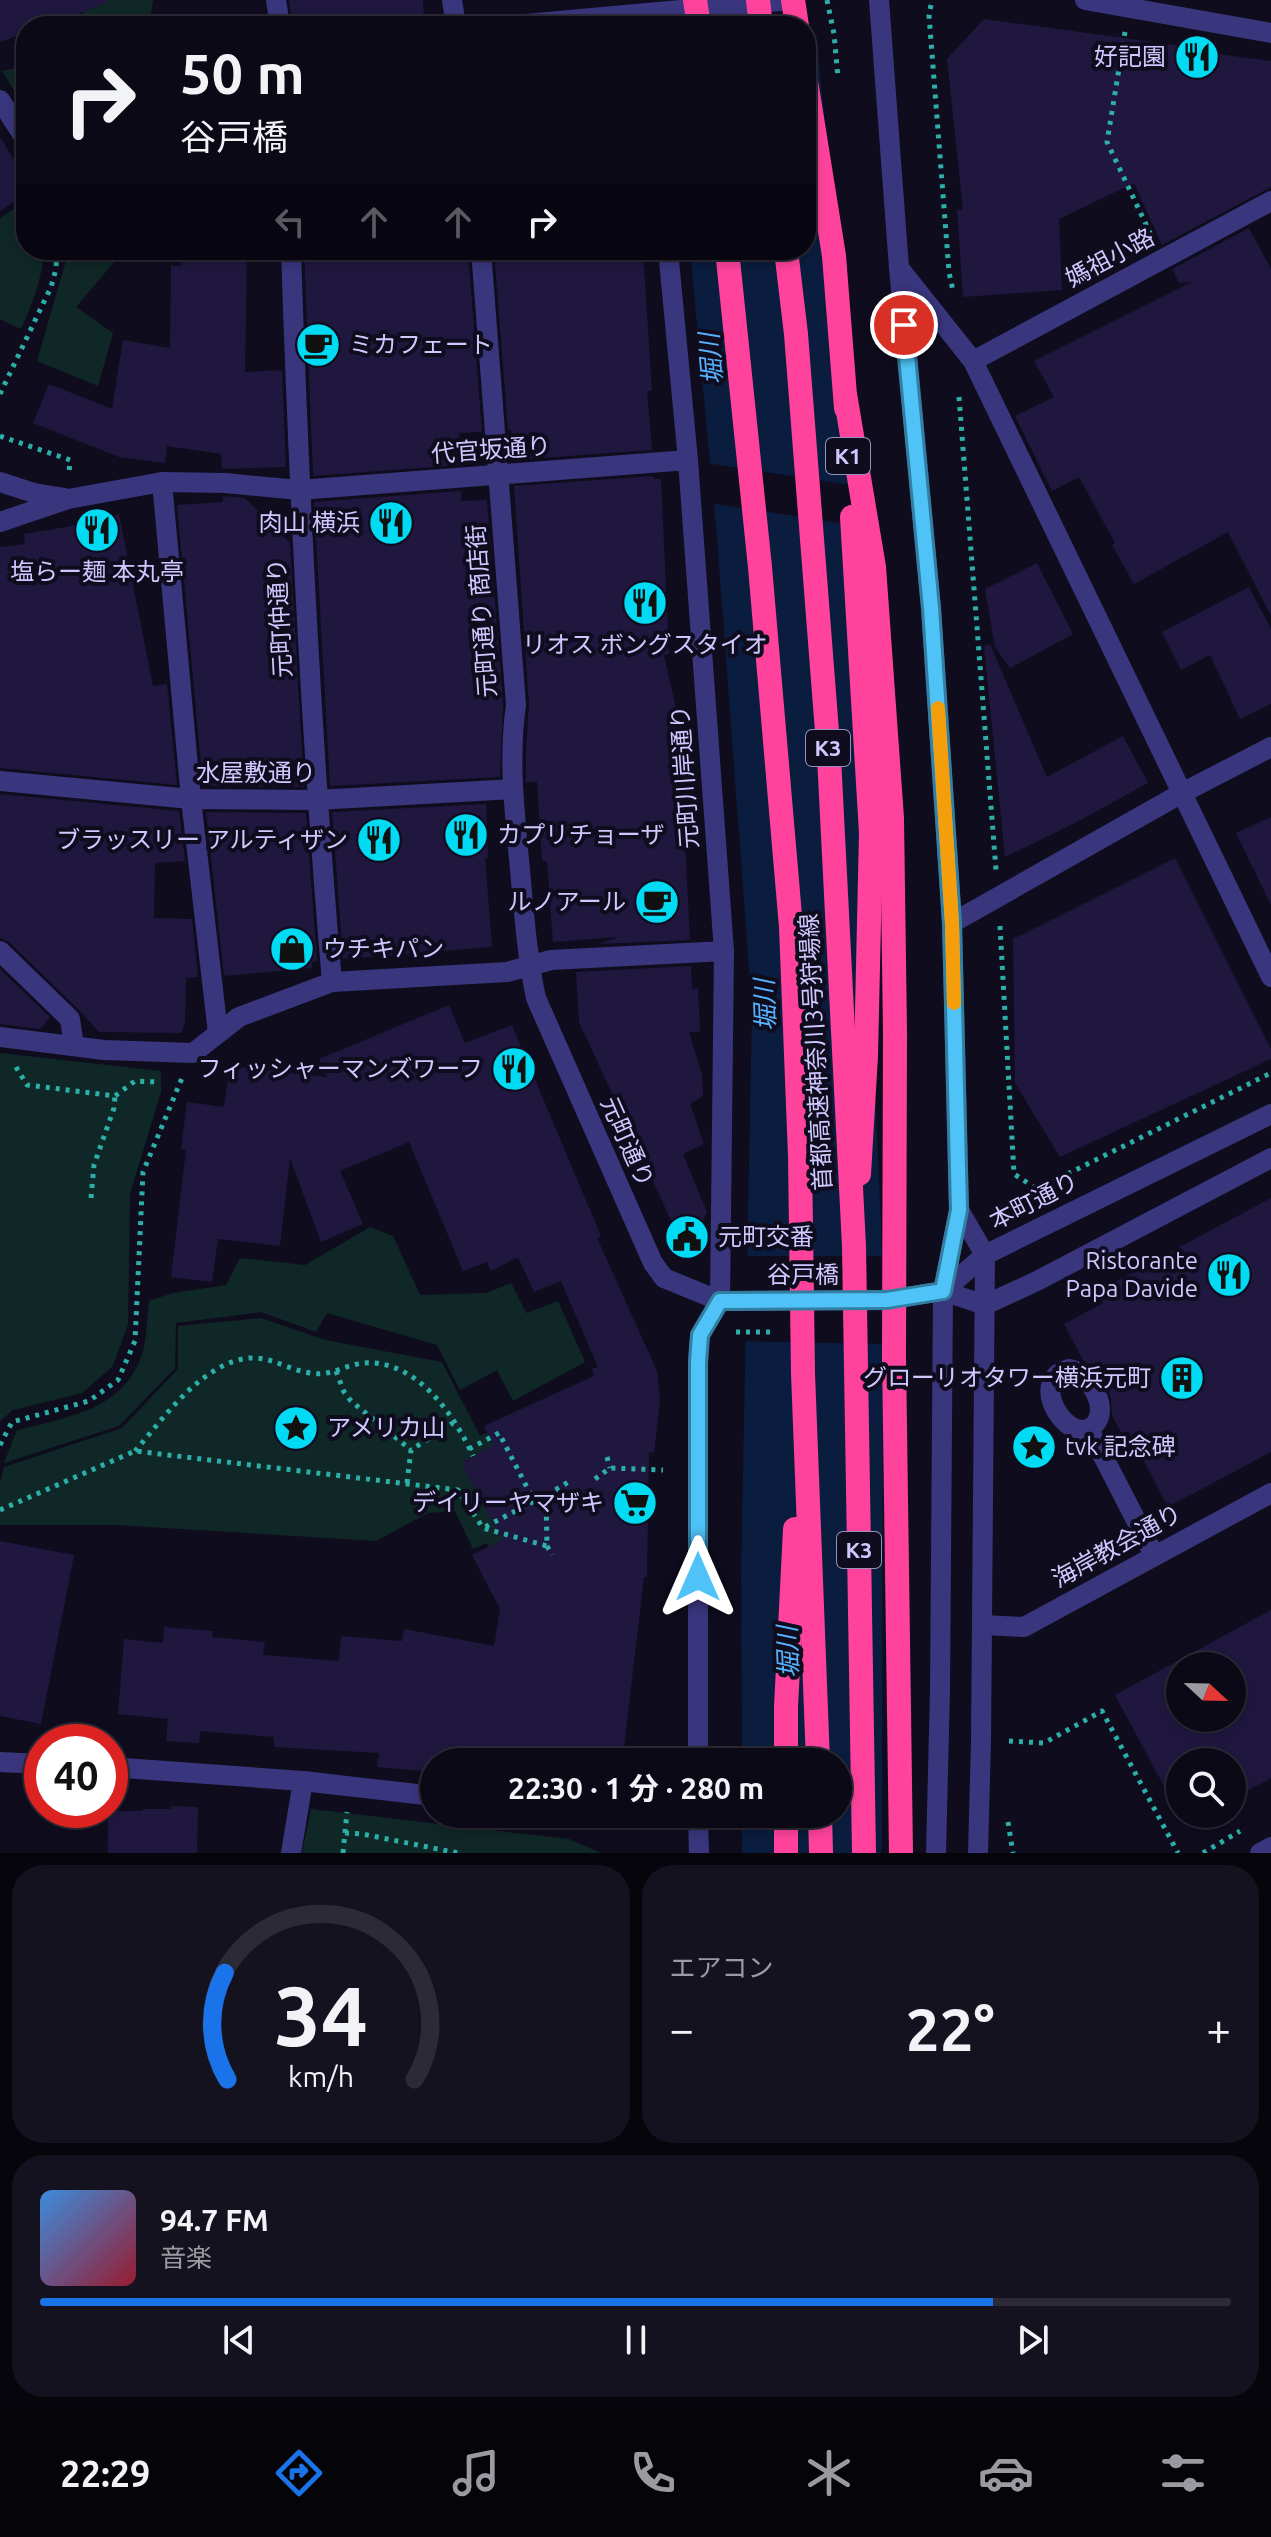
<!DOCTYPE html>
<html lang="ja">
<head>
<meta charset="utf-8">
<style>
  body { margin:0; font-family:Ubuntu,"Noto Sans JP",sans-serif; background:#14121f; color:#f1f3f6; height:100vh; display:flex; flex-direction:column; font-size:30px; white-space:nowrap }
  * { box-sizing:border-box; margin:0 }
  p { font-size:26px; color:#9a9aa1 }
  .icon { flex:none; width:44px; height:44px; fill:none; stroke:currentColor; stroke-width:2; stroke-linecap:round; stroke-linejoin:round }
  .map { position:relative; height:1853px; overflow:hidden }
  .panel { display:flex; flex-direction:column; gap:12px; padding:12px; background:#06050c; flex:1 }
  .panel>* { flex:none }
  .hud { position:absolute; left:16px; top:16px; width:800px; height:244px; border-radius:32px; box-shadow:0 4px 12px #0003,0 0 0 2px #2b2a35; background:#0b0916; color:#f1f3f6; overflow:hidden }
  .needle { width:52px; rotate:112deg }
  .buttons { position:absolute; left:1166px; top:1652px; display:grid; gap:16px }
  .buttons a { display:grid; place-items:center; width:80px; height:80px; border-radius:50%; background:#0b0916; box-shadow:0 4px 12px #0003,0 0 0 2px #2b2a35; font-size:40px }
  .speed { position:absolute; left:24px; top:1724px; display:flex; gap:16px; font-size:40px; font-weight:700; text-align:center }
  .speed>* { display:grid; place-content:center; width:104px; height:104px; border-radius:50%; background:#0b0916; box-shadow:0 4px 12px #0003,0 0 0 2px #2b2a35; line-height:1 }
  .speed .limit { border:12px solid #d22; background:#fff; color:#111 }
  .pin { position:absolute; display:grid; place-items:center; width:68px; height:68px; color:#fff; margin:-34px; border:4px solid #fff; border-radius:50%; box-shadow:0 2px 8px #0007 }
  .me { position:absolute; width:88px; margin:-44px; rotate:0deg; stroke-linejoin:round; filter:drop-shadow(0 0 6px #0008) }
  .turn { display:flex; align-items:center; gap:28px; height:168px; padding:0 32px; font-size:36px }
  .turn .icon { width:104px; height:104px; stroke-width:2.5 }
  .turn b { display:block; font-size:56px; line-height:68px }
  .lanes { display:flex; align-items:center; height:76px; padding:0 32px; background:#0003; justify-content:center; gap:40px; direction:ltr }
  .lanes .off { opacity:.35 }
  .big { font-size:60px; font-weight:700; line-height:1.1 }
  .panel .widget { flex:1; display:flex; flex-direction:column; justify-content:center; gap:12px; min-width:0; padding:0 28px; border-radius:32px; background:#14121f }
  .panel .dial { align-items:center; gap:0 }
  .dial svg { height:208px; overflow:visible; fill:none; stroke:#2b2a35; stroke-width:7; stroke-linecap:round; text-anchor:middle }
  .dial text { fill:#f1f3f6; stroke:none }
  .song { display:flex; align-items:center; gap:24px }
  .cover { width:96px; height:96px; border-radius:12px; background:linear-gradient(135deg,hsl(210 70% 55%),hsl(350 70% 35%)) }
  .played { height:8px; border-radius:4px; background:linear-gradient(90deg,#1a73e8 80%,#2b2a35 80%) }
  .keys { display:flex; justify-content:space-around; direction:ltr }
  .heat { display:flex; justify-content:space-between; align-items:center; font-size:44px; direction:ltr }
  .panel .tiles { flex:1; display:grid; gap:12px; grid-template-columns:1fr 1fr }
  .widget:last-child { grid-column:span 2 }
  .trip { position:absolute; left:420px; top:1748px; width:432px; height:80px; border-radius:40px; background:#0b0916; box-shadow:0 4px 12px #0003,0 0 0 2px #2b2a35; font-weight:700; line-height:80px; text-align:center }
  .tabs { display:flex; height:128px; justify-content:space-around; align-items:center; background:#040409; color:#9a9aa1 }
  .tabs .icon { width:56px; height:56px }
  .tabs .selected { color:#1a73e8 }
  .tabs b { font-size:36px; color:#f1f3f6 }
  .map>svg:first-child { display:block }
  .green { fill:#0f2827 }
  .water { fill:#0a1d3e }
  .pier { fill:#0f0c1e }
  .building { fill:#20173f; fill-rule:evenodd }
  .lines { fill:none; stroke-linecap:round; stroke-linejoin:round }
  .path { stroke:#2cafa8; stroke-width:5; stroke-dasharray:4 6; stroke-linecap:butt }
  .service { stroke:#39367d; stroke-width:20 }
  .minor { stroke:#39367d; stroke-width:20 }
  .tertiary { stroke:#39367d; stroke-width:20 }
  .motorway { stroke:#ff439d; stroke-width:24 }
  .path-bridge { stroke:#2cafa8; stroke-width:5; stroke-dasharray:4 6; stroke-linecap:butt }
  .motorway-bridge { stroke:#ff439d; stroke-width:24 }
  .route-casing { stroke:#337fa1; stroke-width:20 }
  .route { stroke:#4fc3f7; stroke-width:14 }
  .slow { stroke:#f59e0b; stroke-width:14 }
  .labels { text-anchor:middle; stroke-width:8; stroke-linejoin:round; paint-order:stroke }
  .shield { fill:#0f0c1e; stroke:#9590bc; stroke-width:2 }
  .shield-label { font-size:22px; font-weight:bold; fill:#cfc8ff }
  .poi-label { font-size:24px; fill:#cfc8ff; stroke:#0f0c1e; text-anchor:end }
  .street-label { font-size:24px; fill:#cfc8ff; stroke:#0f0c1e }
  .water-label { font-size:26px; font-style:italic; fill:#56b1ff; stroke:#0f0c1e }
</style>
</head>
<body>
<div class="map">
<svg width="1271" height="1853" viewBox="0 0 1271 1853">
  <rect width="100%" height="100%" fill="#0f0c1e"/>
  <path class="green" d="M83 0H153L149 26H78L84 10Z
    M26 66V109L2 71Z
    M26 201V250H44C42 279 33 302 21 329L0 319V218Z
    M69 250H122L120 255 76 307 113 333 98 386 37 361Z
    M0 1053 161 1071V1092L130 1194 128 1324 113 1366 82 1393 13 1410 0 1421Z
    M370 1227 393 1236 420 1295 486 1293 511 1283 526 1313 558 1301 585 1362 513 1401 497 1370 460 1390 437 1345 327 1313 316 1332 261 1312 176 1323 175 1368 119 1426 4 1463 17 1430C67 1418 127 1409 143 1351 147 1335 147 1317 149 1301L173 1293 226 1285 240 1258 305 1265Z
    M261 1318 325 1340 442 1362 480 1436 506 1423 507 1584 487 1543 473 1549 455 1511 428 1513 376 1541 116 1525H0V1483L4 1467 122 1428 178 1369V1326Z
    M311 1809 569 1839 601 1853H302Z"/>
  <path class="water" d="M813 0 860 478 869 942 883 1277 882 1842 881 1853H742V1814H838V1762H742L741 1575 752 1009 717 538 690 250H806V26Z"/>
  <path class="pier" d="M660 0H817L823 43 806 45V26H663Z
    M706 463 864 487 865 527 710 503Z
    M744 1256H885L886 1344 742 1341Z"/>
  <path class="building" d="M0 0H106L107 3 45 26H26V33L0 42Z
    M289 0H423L424 18 359 26H293Z
    M984 19 1211 50 1210 53 1271 61V187L1162 245 1134 183 1059 219 1062 290 963 297 957 210H963L947 59Z
    M0 137 26 179V194L0 211Z
    M1249 228 1271 269V616L1228 532 1134 584 1112 545 1115 543 1079 477 1052 491 1015 416 1054 397 1034 361 1192 282 1179 283 1172 269Z
    M181 250H247L245 372 282 370 286 467 222 469 221 454 167 446 165 463 119 457 33 423 49 384 112 409 123 340 170 348 171 266H181Z
    M304 250H468L482 432 459 433 460 465 313 476Z
    M494 250H643L652 391H647L652 450 513 460 511 430H508Z
    M653 476 654 479H661L669 654 664 655 676 708 680 745 690 940 599 944 618 937 553 942 547 861H542L537 782H526V747L529 704 514 486Z
    M461 491V501L487 500 503 705 500 777 330 786 314 502Z
    M223 496 245 498 290 543 304 787 203 786 177 505 223 502Z
    M119 514 153 686 167 684 177 785 0 768V547L25 544 24 534 85 524 84 521Z
    M1037 563 1073 634 1010 668 995 647 985 589Z
    M1249 587 1271 629V704L1240 719 1210 655 1181 670 1162 632Z
    M990 644 1047 777 1123 736 1148 783 1077 822 1005 857 984 646Z
    M0 794 179 811 185 861 155 863 154 918 192 919 198 977 186 978 185 1022 181 1033 99 1032 79 1010 9 942 0 938Z
    M486 804 488 858H485L492 947 343 959 332 812Z
    M206 812 306 813 317 961 312 962V968L224 976Z
    M1271 817V905L1236 833Z
    M1175 858 1271 1049V1059L1060 1157 1015 1083 1013 939Z
    M691 966 692 989 698 988 700 1032H689L702 1075 703 1096 690 1104 704 1144 683 1154 707 1212 696 1238 675 1229 579 1022 576 972Z
    M0 969 50 1017 40 1029 0 1024Z
    M449 1005 465 1043 512 1025 601 1236 597 1238 657 1371 660 1400 654 1453 649 1452 647 1577H644L624 1747 605 1762H434V1772L377 1767 379 1753 274 1747V1737L200 1731 199 1743 166 1741 168 1719 118 1714 124 1639 163 1643 164 1627 213 1631 212 1637 265 1642 263 1655 339 1661 341 1636 402 1641 404 1629 494 1646 500 1609 472 1555 502 1540 461 1463 493 1445 484 1426 594 1376 592 1369 598 1367 561 1281 534 1292 518 1257 491 1271 487 1262 463 1271 409 1142 340 1171 363 1224 321 1242 290 1158 280 1246 218 1239 212 1282 171 1277 186 1150 181 1149 187 1102 224 1107 230 1066 327 1077 319 1059Z
    M1271 1198V1452L1168 1507 1128 1431 1122 1434 1112 1416 1111 1398 1106 1384 1093 1368 1083 1360 1064 1324 1103 1303 1096 1292Z
    M0 1541 74 1555 41 1724 0 1716Z
    M1271 1610V1778L1232 1799V1762H1180V1816L1115 1695ZM1180 1666H1232V1718H1180Z
    M171 1806 198 1807 197 1853H108V1811H143V1809H171Z"/>
  <g class="lines">
    <path class="path" d="M827 0 834 34 838 78
      M931 5 929 15 949 272 953 291
      M1125 32 1107 142 1151 235
      M0 394 51 287 56 269 57 250
      M959 397 996 870
      M0 436 70 460 69 473
      M1000 926 1014 1174 1037 1189 1271 1073
      M16 1067 27 1085 115 1096 135 1081 159 1082
      M91 1198 94 1165 114 1108 115 1096
      M336 1371 344 1392 351 1401 411 1450
      M0 1445 12 1422 89 1401 118 1380 135 1341 143 1172 182 1078
      M469 1449 499 1433 534 1501
      M135 1451C162 1420 189 1381 227 1364 263 1348 279 1368 310 1373 329 1377 345 1365 363 1363 416 1359 454 1414 473 1456
      M607 1457 610 1468
      M595 1479 610 1468 663 1470
      M407 1483 411 1450 453 1423
      M547 1495 570 1481
      M0 1510 135 1451 458 1490 483 1528 547 1546 546 1495 483 1528
      M547 1546 552 1555
      M1009 1741 1044 1743 1102 1711 1178 1853
      M1008 1822 1013 1853
      M345 1833 362 1834 458 1853
      M343 1853 347 1812
      M1203 1853 1240 1831"/>
    <path class="service" d="M0 100 26 140
      M162 482 191 799 218 1033
      M0 951 70 1019 74 1046
      M1069 1369C1088 1372 1110 1407 1095 1424 1072 1451 1024 1381 1069 1369Z
      M1089 1429 1154 1555"/>
    <path class="minor" d="M276 0 280 26
      M452 0 456 26
      M1085 0 1271 33
      M503 26 791 0
      M291 250C299 495 311 738 332 982
      M481 250 516 705C508 760 515 815 520 870 524 913 527 956 536 998L653 1263 664 1278 720 1301 724 951 688 460 668 250
      M899 268 973 361 1271 977
      M973 361 1271 201
      M0 482 34 493 65 498
      M0 522 68 499 162 482 225 483 299 490 688 460
      M0 781 191 799 316 800 513 789
      M952 923 1182 793 1271 747
      M0 1037 104 1050 193 1053 239 1017 332 982 507 972 551 960 724 951
      M982 1625 1024 1627 1271 1493
      M698 1817 699 1853
      M291 1853 303 1781
      M1260 1853 1271 1847"/>
    <path class="tertiary" d="M879 0 899 268 931 608 952 923 959 1210 943 1291 940 1690 936 1853
      M959 1210 985 1255 981 1741 978 1853
      M943 1291 985 1255 1271 1114
      M0 1762 42 1764
      M698 1762V1362L700 1335 720 1301 887 1300 943 1291 985 1305 1037 1281 1271 1158
      M110 1767 303 1781 434 1796
      M599 1814 646 1819 698 1817V1814"/>
    <path class="motorway" d="M793 0 797 26
      M859 1174 866 1056 871 833
      M786 1814V1853
      M820 1814 821 1853"/>
    <path class="path-bridge" d="M736 1332H775"/>
    <path class="motorway-bridge" d="M695 0 699 26
      M758 0 761 26
      M806 81 834 256 846 408
      M727 250 760 567 791 927 800 1156 803 1373 818 1762
      M786 250 796 334 829 757 854 1246 864 1853
      M845 394 874 567 892 818 895 1032 894 1357 901 1853
      M852 517 871 833
      M786 1762V1707L795 1529"/>
  </g>
  <g class="lines">
    <g class="route-casing">
      <path id="route" d="M698 1577V1362L700 1335 720 1301 887 1300 943 1291 959 1210 952 923 931 608 904 325"/>
    </g>
    <use href="#route" class="route"/>
    <path class="slow" d="M938 708 952 923 954 1003"/>
  </g>
  <defs>
    <g id="restaurant-disc" transform="scale(2.3)"><circle r="9.5" fill="#00daf3" stroke="#0f0c1e"/><path d="M-5-6h1v4h1v-4h1v4h1v-4h1v5L-1.5 .5V6h-2V.5L-5-1ZM5-6V6H3V1.5H1.5Q1.5-4 5-6Z" fill="#111"/></g>
    <g id="cafe-disc" transform="scale(2.3)"><circle r="9.5" fill="#00daf3" stroke="#0f0c1e"/><path d="M-5.5-4.5H6V0H3Q3 3.5 0 3.5H-2.5Q-5.5 3.5-5.5 0ZM3-3.2v2h1.7v-2ZM-6 4.5H4V6H-6Z" fill="#111"/></g>
    <g id="shop-disc" transform="scale(2.3)"><circle r="9.5" fill="#00daf3" stroke="#0f0c1e"/><path d="M-5-2.5h2.3a2.7 3.5 0 0 1 5.4 0H5L5.5 6h-11ZM-1.5-2.5h3a1.5 2.3 0 0 0-3 0Z" fill="#111"/></g>
    <g id="civic-disc" transform="scale(2.3)"><circle r="9.5" fill="#00daf3" stroke="#0f0c1e"/><path d="M-.6-6.5H3V-4.5H.6V-3L4-1V1h2V6H-6V1h2V-1L-.6-3ZM-1.2 2.5V6h2.4V2.5Z" fill="#111"/></g>
    <g id="building-disc" transform="scale(2.3)"><circle r="9.5" fill="#00daf3" stroke="#0f0c1e"/><path d="M-4-6H4V6H1V3H-1V6H-4ZM-2.5-4.3h1.7v1.8h-1.7ZM.8-4.3h1.7v1.8H.8ZM-2.5-1h1.7V.8h-1.7ZM.8-1h1.7V.8H.8Z" fill="#111"/></g>
    <g id="sight-disc" transform="scale(2.3)"><circle r="9.5" fill="#00daf3" stroke="#0f0c1e"/><path d="M0-6L1.8-2.2L6-1.7L2.9 1.2L3.7 5.4L0 3.3L-3.7 5.4L-2.9 1.2L-6-1.7L-1.8-2.2Z" fill="#111"/></g>
    <g id="supermarket-disc" transform="scale(2.3)"><circle r="9.5" fill="#00daf3" stroke="#0f0c1e"/><path d="M-6-5.5h2.5l.6 2H6L4.5 2H-2.5L-4.4-4H-6ZM-1.5 3.2a1.3 1.3 0 1 0 .1 0ZM3 3.2a1.3 1.3 0 1 0 .1 0Z" fill="#111"/></g>
  </defs>
  <g fill-rule="evenodd">
    <use href="#restaurant-disc" x="1197" y="57"/>
    <use href="#cafe-disc" x="318" y="345"/>
    <use href="#restaurant-disc" x="391" y="523"/>
    <use href="#restaurant-disc" x="97" y="530"/>
    <use href="#restaurant-disc" x="645" y="603"/>
    <use href="#restaurant-disc" x="466" y="835"/>
    <use href="#restaurant-disc" x="379" y="840"/>
    <use href="#cafe-disc" x="657" y="902"/>
    <use href="#shop-disc" x="292" y="949"/>
    <use href="#restaurant-disc" x="514" y="1069"/>
    <use href="#civic-disc" x="687" y="1237"/>
    <use href="#restaurant-disc" x="1229" y="1275"/>
    <use href="#building-disc" x="1182" y="1378"/>
    <use href="#sight-disc" x="296" y="1428"/>
    <use href="#sight-disc" x="1034" y="1447"/>
    <use href="#supermarket-disc" x="635" y="1503"/>
  </g>
  <g class="labels">
    <g class="shield">
      <rect x="826" y="438" width="44" height="36" rx="6"/>
      <rect x="806" y="730" width="44" height="36" rx="6"/>
      <rect x="837" y="1532" width="44" height="36" rx="6"/>
    </g>
    <g class="shield-label">
      <text x="848" y="464">K1</text>
      <text x="828" y="756">K3</text>
      <text x="859" y="1558">K3</text>
    </g>
    <g class="poi-label">
      <text x="1166" y="65">好記園</text>
      <text x="349" y="353" text-anchor="start">ミカフェート</text>
      <text x="360" y="531">肉山 横浜</text>
      <text x="97" y="580" text-anchor="middle">塩らー麺 本丸亭</text>
      <text x="645" y="653" text-anchor="middle">リオス ボングスタイオ</text>
      <text x="497" y="843" text-anchor="start">カプリチョーザ</text>
      <text x="348" y="848">ブラッスリー アルティザン</text>
      <text x="626" y="910">ルノアール</text>
      <text x="323" y="957" text-anchor="start">ウチキパン</text>
      <text x="483" y="1077">フィッシャーマンズワーフ</text>
      <text x="718" y="1245" text-anchor="start">元町交番</text>
      <text x="1198" y="1269">Ristorante<tspan x="1198" dy="28">Papa Davide</tspan></text>
      <text x="1151" y="1386">グローリオタワー横浜元町</text>
      <text x="327" y="1436" text-anchor="start">アメリカ山</text>
      <text x="1065" y="1455" text-anchor="start">tvk 記念碑</text>
      <text x="604" y="1511">デイリーヤマザキ</text>
    </g>
    <g class="street-label">
      <text transform="translate(1110 258) rotate(-28)" y="8">媽祖小路</text>
      <text transform="translate(491 450) rotate(-4)" y="8">代官坂通り</text>
      <text transform="translate(482 611) rotate(-94)" y="8">元町通り 商店街</text>
      <text transform="translate(280 618) rotate(-93)" y="8">元町仲通り</text>
      <text x="256" y="781">水屋敷通り</text>
      <text transform="translate(685 777) rotate(-94)" y="8">元町川岸通り</text>
      <text transform="translate(816 1052) rotate(-93)" y="8">首都高速神奈川3号狩場線</text>
      <text transform="translate(627 1142) rotate(66)" y="8">元町通り</text>
      <text transform="translate(1034 1201) rotate(-27)" y="8">本町通り</text>
      <text x="803" y="1283">谷戸橋</text>
      <text transform="translate(1117 1546) rotate(-29)" y="8">海岸教会通り</text>
    </g>
    <g class="water-label">
      <text transform="translate(711 359) rotate(-95)" y="9">堀川</text>
      <text transform="translate(765 1005) rotate(-92)" y="9">堀川</text>
      <text transform="translate(788 1652) rotate(-92)" y="9">堀川</text>
    </g>
  </g>
</svg>
<div class="buttons">
<a><svg class="needle" viewBox="-14 -14 28 28"><path d="M0-13l5 13h-10z" fill="#e53935"/><path d="M0 13l5-13h-10z" fill="#9a9aa1"/></svg></a>
<a><svg class="icon" aria-label="search" viewBox="0 0 24 24"><circle cx="10" cy="10" r="6"/><path d="M15 15l6 6"/></svg></a>
</div>
<div class="speed"><div class="limit">40</div></div>
<div class="pin" style="left:904px;top:325px;background:#d93025"><svg class="icon" aria-label="arrive" viewBox="0 0 24 24"><path d="M6 21V4h12l-3 4 3 4H6"/></svg></div>
<svg class="me" style="left:698px;top:1577px" viewBox="-20 -20 40 40"><path d="M0-17L14 15 0 8-14 15z" fill="#4fc3f7" stroke="#fff" stroke-width="4"/></svg>
<div class="trip">22:30 · 1 分 · 280 m</div>
<div class="hud">
<div class="turn"><svg class="icon" aria-label="right" viewBox="0 0 24 24"><path d="M7 20v-9h11M14 6l5 5-5 5"/></svg><div><b>50 m</b>谷戸橋</div></div>
<div class="lanes"><svg class="icon off" aria-label="left" viewBox="0 0 24 24"><path d="M17 20v-9H6M10 6l-5 5 5 5"/></svg><svg class="icon off" aria-label="ahead" viewBox="0 0 24 24"><path d="M12 20V5M6 11l6-6 6 6"/></svg><svg class="icon off" aria-label="ahead" viewBox="0 0 24 24"><path d="M12 20V5M6 11l6-6 6 6"/></svg><svg class="icon" aria-label="right" viewBox="0 0 24 24"><path d="M7 20v-9h11M14 6l5 5-5 5"/></svg></div>
</div>
</div>
<section class="panel">
<div class="tiles">
<div class="widget dial"><svg viewBox="0 0 100 80">
<path d="M14 69A42 42 0 1 1 86 69"/>
<path d="M14 69A42 42 0 0 1 13 28" stroke="#1a73e8"/>
<text x="50" y="56" font-size="32" font-weight="700">34</text>
<text x="50" y="72" font-size="11">km/h</text>
</svg></div>
<div class="widget"><p>エアコン</p>
<div class="heat"><a>−</a><b class="big">22°</b><a>+</a></div>
</div>
<div class="widget">
<div class="song"><i class="cover"></i><div><b>94.7 FM</b><p>音楽</p></div></div>
<div class="played"></div>
<div class="keys"><svg class="icon" aria-label="previous" viewBox="0 0 24 24"><path d="M18 5L8 12l10 7zM5 5v14"/></svg><svg class="icon" aria-label="pause" viewBox="0 0 24 24"><path d="M8 5v14M16 5v14"/></svg><svg class="icon" aria-label="next" viewBox="0 0 24 24"><path d="M6 5l10 7-10 7zM19 5v14"/></svg></div>
</div>
</div>
</section>
<nav class="tabs">
<b>22:29</b>
<svg class="icon selected" aria-label="directions" viewBox="0 0 24 24"><path d="M12 3l9 9-9 9-9-9zM9 14v-3h6M13 9l2 2-2 2"/></svg>
<svg class="icon" aria-label="music" viewBox="0 0 24 24"><path d="M9 18V5l10-2v13"/><circle cx="6" cy="18" r="3"/><circle cx="16" cy="16" r="3"/></svg>
<svg class="icon" aria-label="phone" viewBox="0 0 24 24"><path d="M5 4h4l2 5-3 2q2 4 5 5l2-3 5 2v4C11 20 4 13 5 4z"/></svg>
<svg class="icon" aria-label="climate" viewBox="0 0 24 24"><path d="M12 3v18M4 7l16 10M4 17L20 7"/></svg>
<svg class="icon" aria-label="car" viewBox="0 0 24 24"><path d="M5 17H2v-5l4-1 3-4h7l3 4 3 1v5h-3M9 17h6M6 11h13"/><circle cx="7" cy="17" r="2"/><circle cx="17" cy="17" r="2"/></svg>
<svg class="icon" aria-label="filters" viewBox="0 0 24 24"><path d="M4 7h16M4 17h16"/><circle cx="9" cy="7" r="2"/><circle cx="15" cy="17" r="2"/></svg>
</nav>
</body>
</html>
